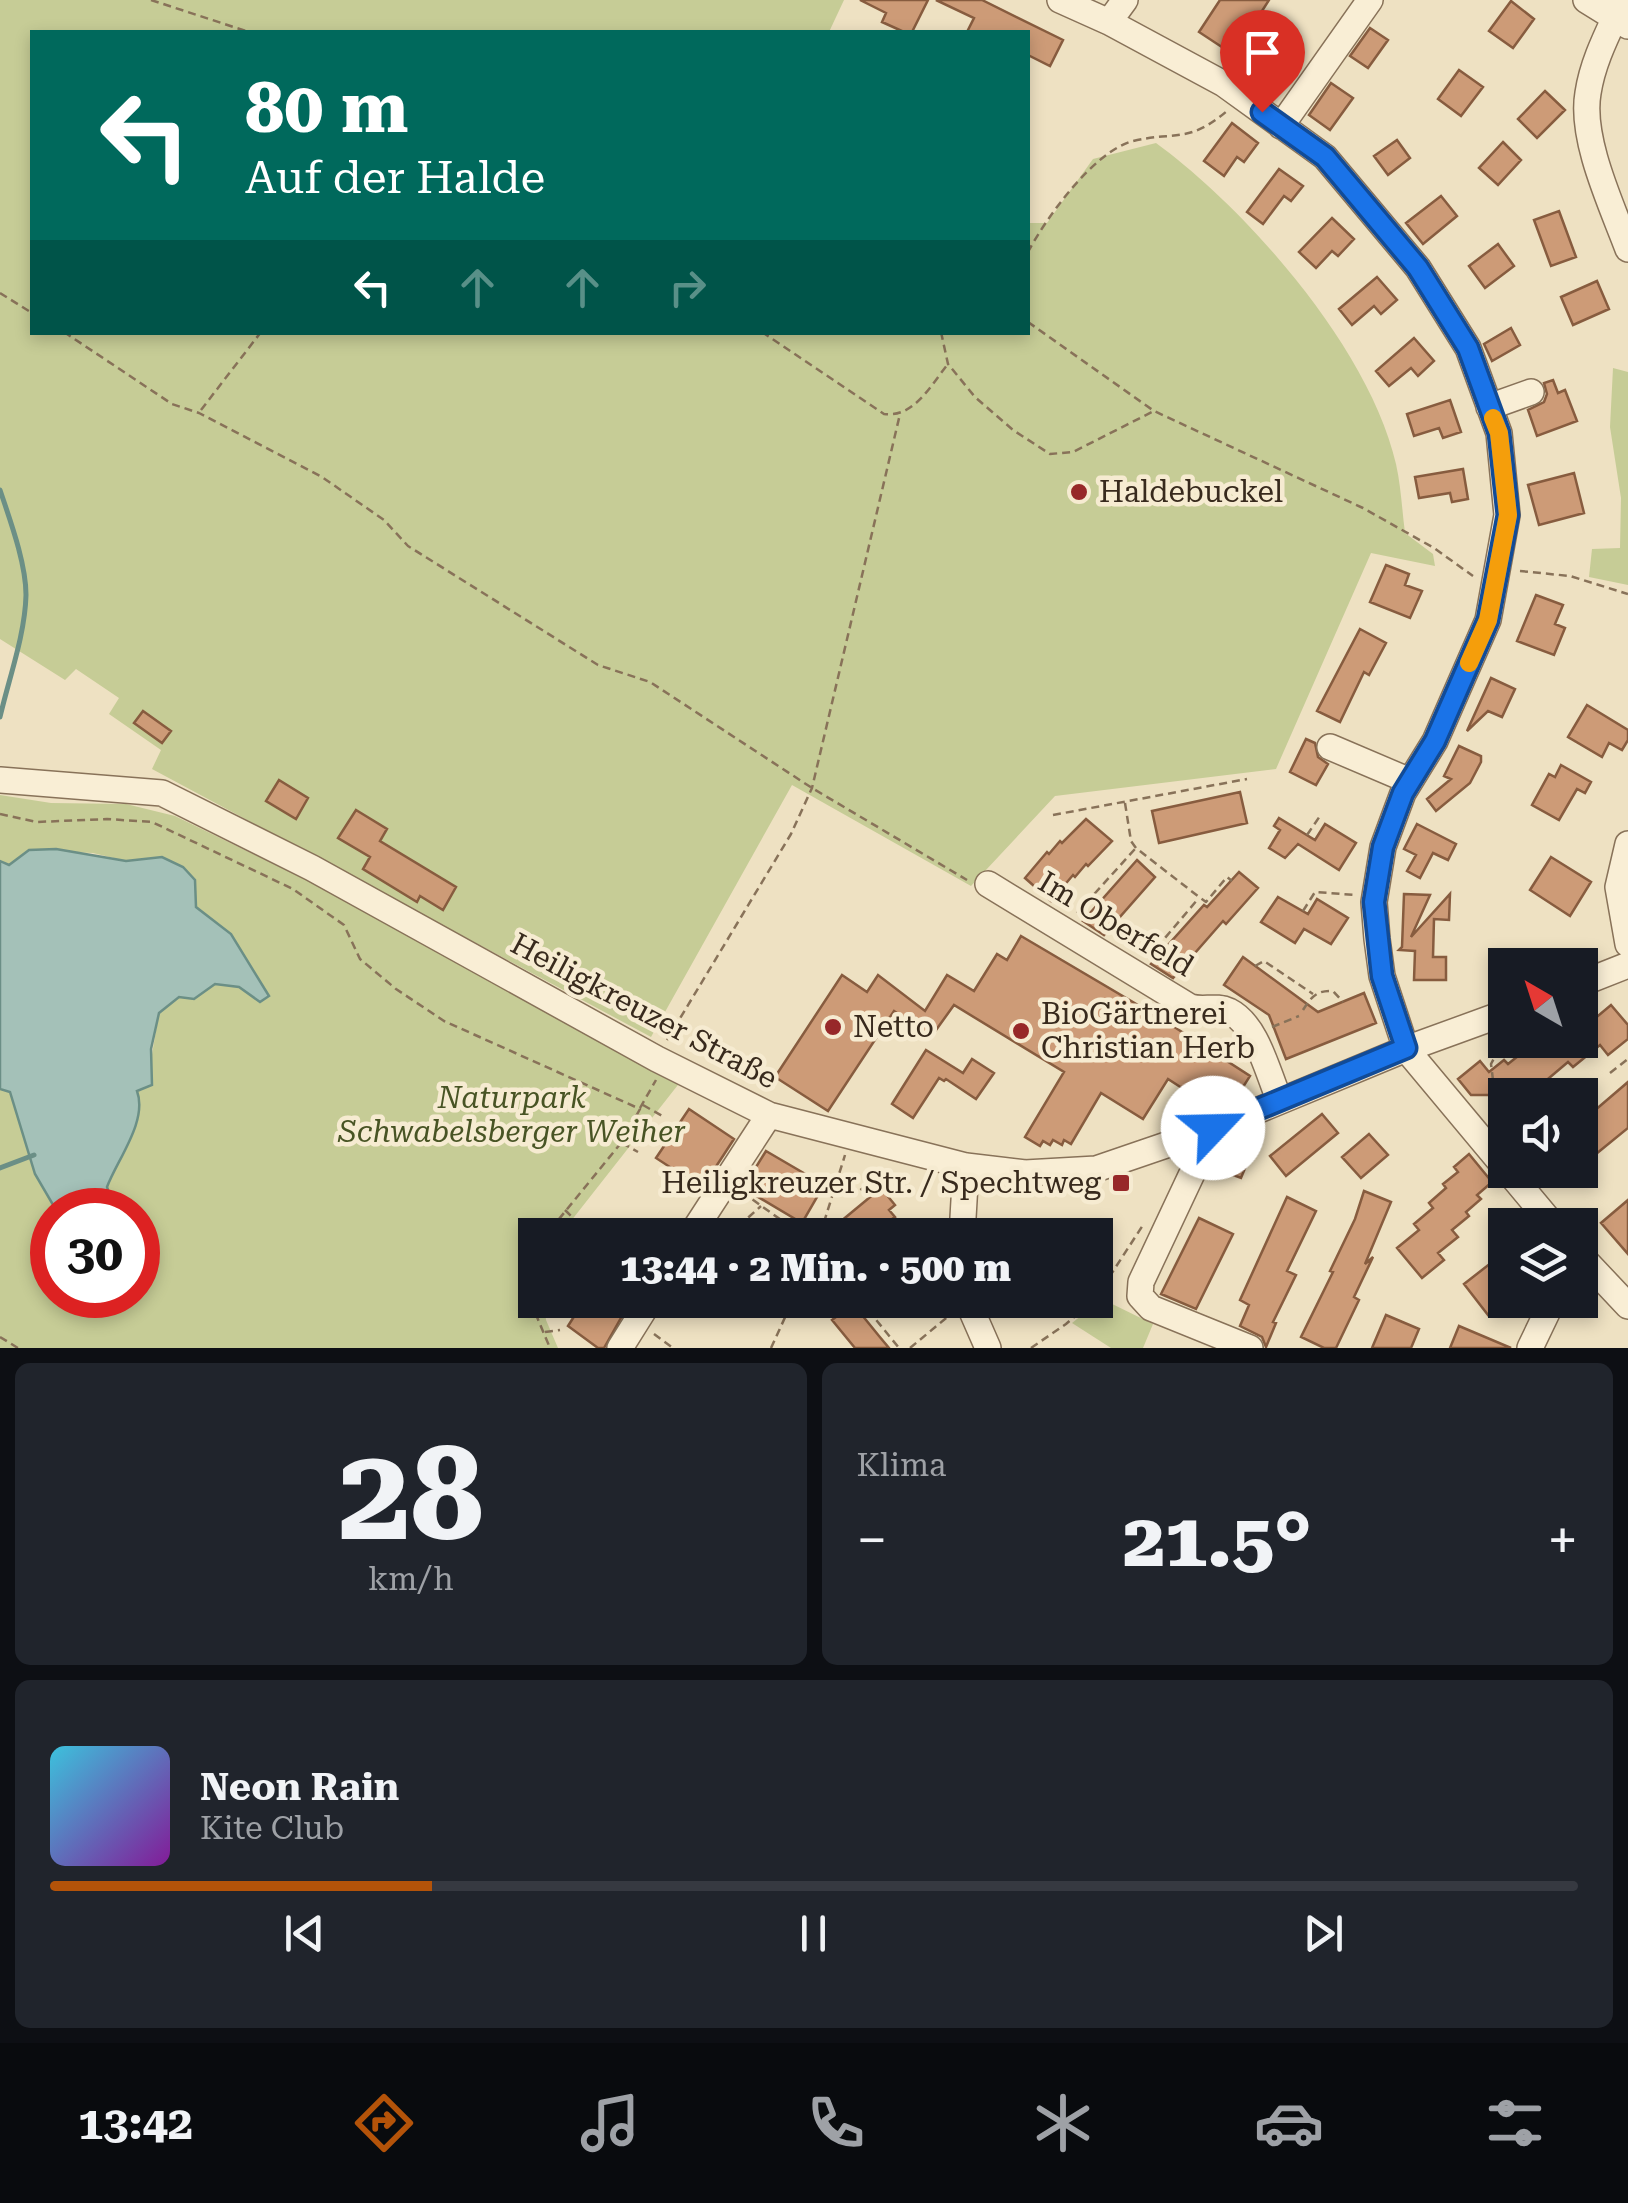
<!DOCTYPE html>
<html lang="de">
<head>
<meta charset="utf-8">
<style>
  body { margin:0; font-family:"Roboto Serif",serif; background:#20242c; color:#f1f3f6; height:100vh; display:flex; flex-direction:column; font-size:38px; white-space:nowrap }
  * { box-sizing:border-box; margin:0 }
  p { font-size:32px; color:#9ea1a6 }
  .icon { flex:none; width:55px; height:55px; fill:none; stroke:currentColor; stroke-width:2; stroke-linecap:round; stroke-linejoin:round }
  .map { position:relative; height:1348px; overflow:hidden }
  .drawer { display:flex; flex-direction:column; gap:15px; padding:15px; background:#0d0f14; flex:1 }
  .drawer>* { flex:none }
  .top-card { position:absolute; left:30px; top:30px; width:1000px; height:305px; border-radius:0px; box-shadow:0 5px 15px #0003; background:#00695c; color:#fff; overflow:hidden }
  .needle { width:65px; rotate:321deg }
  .tools { position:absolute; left:1488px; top:948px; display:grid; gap:20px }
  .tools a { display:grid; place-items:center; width:110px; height:110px; border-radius:0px; background:#171b24; box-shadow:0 5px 15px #0003; font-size:50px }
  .speed { position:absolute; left:30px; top:1188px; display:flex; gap:20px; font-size:50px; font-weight:700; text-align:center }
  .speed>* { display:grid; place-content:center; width:130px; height:130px; border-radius:50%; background:#171b24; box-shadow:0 5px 15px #0003; line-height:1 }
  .speed .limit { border:15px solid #d22; background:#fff; color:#111 }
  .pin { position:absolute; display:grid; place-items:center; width:85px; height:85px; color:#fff; margin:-102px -42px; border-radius:50% 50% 50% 0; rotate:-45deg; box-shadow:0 0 10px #0007 }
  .pin .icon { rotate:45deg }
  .me { position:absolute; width:110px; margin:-55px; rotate:66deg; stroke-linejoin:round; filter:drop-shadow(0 0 8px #0008) }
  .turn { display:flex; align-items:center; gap:35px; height:210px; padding:0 50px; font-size:45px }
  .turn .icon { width:130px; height:130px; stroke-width:2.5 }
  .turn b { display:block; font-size:70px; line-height:85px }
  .lanes { display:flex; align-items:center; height:95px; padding:0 50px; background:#0003; justify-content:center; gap:50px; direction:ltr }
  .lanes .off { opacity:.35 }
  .big { font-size:75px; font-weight:800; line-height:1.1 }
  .drawer .tile { flex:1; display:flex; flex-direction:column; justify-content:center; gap:15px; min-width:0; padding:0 35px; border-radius:15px; background:#20242c }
  .drawer .dial { align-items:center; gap:0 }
  .dial b { font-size:130px; line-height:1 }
  .song { display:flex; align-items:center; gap:30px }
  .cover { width:120px; height:120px; border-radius:15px; background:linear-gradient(135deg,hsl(190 70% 55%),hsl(290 70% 35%)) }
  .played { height:10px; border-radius:5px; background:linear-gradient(90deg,#b45309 25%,#363941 25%) }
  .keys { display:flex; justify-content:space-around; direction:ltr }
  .heat { display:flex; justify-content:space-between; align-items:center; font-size:55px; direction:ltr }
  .drawer .tiles { flex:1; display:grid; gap:15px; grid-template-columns:1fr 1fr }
  .tile:last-child { grid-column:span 2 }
  .trip { position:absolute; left:518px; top:1218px; width:595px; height:100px; border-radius:0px; background:#171b24; box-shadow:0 5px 15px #0003; font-weight:800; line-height:100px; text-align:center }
  .tab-bar { display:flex; height:160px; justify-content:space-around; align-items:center; background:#090b0e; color:#9ea1a6 }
  .tab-bar .icon { width:70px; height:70px }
  .tab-bar .current { color:#b45309 }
  .tab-bar b { font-size:45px; color:#f1f3f6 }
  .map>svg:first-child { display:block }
  .green { fill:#c6cc96 }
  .water { fill:#a4c1b8; stroke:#6b8f86; stroke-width:2.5 }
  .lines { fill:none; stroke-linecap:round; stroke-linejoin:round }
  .stream { stroke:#6b8f86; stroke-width:5 }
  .building { fill:#cd9b77; stroke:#875c3f; stroke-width:2.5 }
  .minor-casing { stroke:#887259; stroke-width:28 }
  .path { stroke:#887259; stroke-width:2.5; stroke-dasharray:8 5; stroke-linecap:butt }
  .minor { stroke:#f9eed5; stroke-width:25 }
  .route-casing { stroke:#114b97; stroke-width:25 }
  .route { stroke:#1a73e8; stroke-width:18 }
  .slow { stroke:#f59e0b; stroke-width:18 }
  .poi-dot { fill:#972829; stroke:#f6ebd1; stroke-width:4 }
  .labels { text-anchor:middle; stroke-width:9; stroke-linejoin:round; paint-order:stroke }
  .poi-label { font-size:30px; fill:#382a1d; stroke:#f6ebd1; text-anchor:start }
  .street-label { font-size:30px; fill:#382a1d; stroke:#f6ebd1 }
  .park-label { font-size:30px; font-style:italic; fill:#485424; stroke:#f6ebd1 }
</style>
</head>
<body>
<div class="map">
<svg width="1628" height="1348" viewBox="0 0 1628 1348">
  <rect width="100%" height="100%" fill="#eee1c2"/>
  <path class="green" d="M0 0H844L829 32H32V332H1028V223H1047L1093 159 1156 143C1249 211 1370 350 1396 464 1401 486 1402 510 1405 533L1433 554 1435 566 1371 553 1276 769 1055 796 971 886 792 785 651 1037 152 769 161 750 109 714 119 698 76 669 65 680 0 639Z
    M1613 368 1628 372V585L1589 577 1592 549 1620 548 1621 498 1610 427Z
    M0 795 51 803 126 804 175 816 360 906 681 1081 560 1235H535V1300H544L546 1320 558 1348H0V1089L10 1091 35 1174 56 1206V1210H52V1295H138V1210H115L107 1187C117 1160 148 1121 137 1091L149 1072 159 1013 179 996 194 999 215 984 239 987 260 1002 206 916 195 906V880L162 857 126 861 93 853 29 850 9 865 0 861Z
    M1102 1299 1153 1324 1143 1348H1111L1072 1323Z"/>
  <path class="water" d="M56 849 126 861 162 857 183 867 195 880 196 907 231 934 269 996 260 1002 239 987 215 984 194 999 179 997 159 1013 151 1049 152 1085 137 1091C148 1121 117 1160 107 1187L115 1210H56L35 1174 10 1092 0 1089V861L9 865 29 850Z"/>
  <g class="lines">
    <path class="stream" d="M0 490C10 520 26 563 26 595 25 635 9 678 0 717
      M0 1168 34 1155"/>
  </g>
  <path class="building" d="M860 0H928L912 32H904L882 22 886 13Z
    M936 0H982L1063 40 1050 66 1028 55V32H967L974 18Z
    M1220 0H1269L1234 55 1199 32Z
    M1511 1 1534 19 1513 48 1489 31Z
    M1370 28 1388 40 1368 68 1350 56Z
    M1459 70 1483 87 1461 116 1438 99Z
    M1331 83 1353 98 1330 130 1309 115Z
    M1545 91 1565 110 1537 138 1518 119Z
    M1232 123 1258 143 1244 162 1237 157 1224 176 1204 161Z
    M1397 140 1410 158 1388 175 1374 156Z
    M1503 142 1521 160 1498 185 1479 168Z
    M1279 169 1303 186 1291 201 1284 196 1263 224 1247 212Z
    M1441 196 1457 216 1423 244 1406 223Z
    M1559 211 1576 257 1551 266 1534 220Z
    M1332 218 1354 239 1338 256 1332 251 1316 268 1299 252Z
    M1498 244 1514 266 1485 288 1469 266Z
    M1377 277 1397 300 1381 314 1374 306 1352 325 1339 309Z
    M1597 281 1609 309 1573 325 1561 297Z
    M1511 328 1520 345 1492 361 1484 344Z
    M1414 338 1434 361 1418 376 1411 368 1389 386 1376 371Z
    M1553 380 1558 393 1565 390 1577 421 1537 436 1528 410 1544 402 1547 394 1544 383Z
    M1450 400 1461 432 1443 438 1439 428 1414 436 1407 414Z
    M1463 469 1468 499 1452 502 1450 493 1419 498 1415 477Z
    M1574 473 1584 513 1539 525 1528 485Z
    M1386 565 1409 574 1405 585 1422 591 1410 618 1370 602Z
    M1536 595 1563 605 1555 624 1565 628 1554 655 1517 641Z
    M1360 629 1386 643 1369 675 1364 672 1340 722 1317 711Z
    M1491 678 1515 689 1502 717 1488 711 1467 731Z
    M1587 705 1628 730V740L1622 750 1609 743 1602 757 1568 737Z
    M143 711 171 731 162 743 134 723Z
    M1306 739 1315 743 1318 757 1328 764 1316 785 1290 772Z
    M1459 746 1481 756V762L1470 783 1436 811 1427 799 1451 779 1444 776Z
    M1561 765 1591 782 1585 793 1577 789 1559 820 1532 805 1549 774 1555 777Z
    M279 780 308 798 296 819 266 801Z
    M1240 792 1247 823 1159 843 1152 811Z
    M356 810 387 829 380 841 456 887 443 910 420 896 417 902 363 869 370 857 338 838Z
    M1279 818 1315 840 1325 824 1356 843 1339 870 1298 844 1285 858 1269 848 1280 830 1274 826Z
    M1086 819 1112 841 1088 866 1086 864 1075 877 1073 875 1051 901 1025 878 1047 852 1049 854 1060 841 1062 843Z
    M1417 824 1456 844 1448 860 1433 853 1420 878 1407 871 1416 855 1404 849Z
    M1551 857 1591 882 1570 916 1530 890Z
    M1137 860 1155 877 1104 935 1083 921Z
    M1239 872 1258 888 1226 924 1223 921 1173 978 1151 964 1204 905 1207 907Z
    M1404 894 1430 895 1411 937 1450 894 1449 920 1434 919 1433 957H1446V980H1414L1415 951 1399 950 1402 947Z
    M1278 897 1308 914 1317 899 1348 918 1331 944 1304 929 1295 943 1261 922Z
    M1021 936 1165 1021 1250 1076 1238 1095 1230 1090 1227 1096 1221 1093 1216 1099 1210 1095 1205 1103 1168 1079 1143 1119 1101 1093 1071 1144 1064 1140 1062 1145 1053 1140 1050 1145 1043 1141 1040 1146 1025 1137 1064 1072 954 1005 931 1037 894 1011 828 1111 775 1077 842 975 867 992 878 975 925 1011 947 975 974 991 997 954 1007 960Z
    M1243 957 1318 1012 1364 993 1376 1023 1286 1059 1269 1015 1224 985Z
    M1611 1005 1628 1025V1039L1608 1055 1600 1045 1573 1067 1568 1062 1529 1095H1471L1458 1079 1480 1061 1489 1072 1504 1060 1508 1064 1538 1040H1580V1031Z
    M926 1050 963 1073 972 1059 994 1073 976 1099 946 1079 944 1081 939 1078 913 1118 892 1104Z
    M1628 1082V1128L1580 1167V1123Z
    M689 1109 734 1139 702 1188 656 1158Z
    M1322 1114 1338 1133 1286 1176 1270 1156Z
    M1369 1134 1388 1155 1361 1178 1342 1157Z
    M1238 1143 1253 1149 1241 1178 1225 1172Z
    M766 1151 824 1185 802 1223 743 1188Z
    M1469 1154 1492 1182 1477 1195 1481 1199 1466 1212 1469 1216 1452 1230 1458 1237 1438 1253 1444 1260 1422 1278 1397 1248 1419 1230 1414 1224 1433 1208 1429 1203 1446 1188 1443 1184 1458 1172 1454 1167Z
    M881 1188 895 1205 889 1210 895 1217 892 1219 905 1235H841L834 1227Z
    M1364 1191 1391 1202 1365 1264 1373 1257 1354 1297 1359 1300 1336 1348H1324L1301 1337 1333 1272 1330 1271 1355 1219Z
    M1287 1197 1316 1211 1287 1271 1296 1275 1273 1322 1276 1323 1266 1347 1262 1337 1240 1326 1249 1305 1240 1300Z
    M1628 1200V1254L1601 1223Z
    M1199 1218 1233 1234 1196 1309 1161 1294Z
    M1505 1252V1302L1488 1315 1464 1284Z
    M555 1300H631L604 1348H598L568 1326 575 1315Z
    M853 1304 879 1336 889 1348H855L832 1320Z
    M1386 1315 1419 1329 1411 1348H1372Z
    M1459 1326 1511 1348H1450Z"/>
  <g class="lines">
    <g class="minor-casing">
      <path id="minor" d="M1060 0 1109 22 1224 84 1325 157 1418 268 1468 348 1499 433 1507 515 1488 620 1435 741 1403 793 1383 847 1374 902 1377 939 1382 976 1406 1049 1553 1225
        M1586 0 1628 26
        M1623 0C1609 31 1593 60 1588 93 1580 139 1612 206 1628 249
        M1109 22 1125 0
        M1281 126 1370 0
        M1489 407 1531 392
        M1330 747 1410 781
        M0 780 162 793 312 868 657 1059 769 1115 966 1166 1025 1173 1096 1169 1213 1129 1406 1049 1505 1013
        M1628 844 1618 887 1628 944
        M988 884 1190 1007C1203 1011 1216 1005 1229 1011 1257 1025 1267 1071 1279 1099
        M1580 984 1628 965
        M1213 1129 1141 1282 1140 1296 1151 1308 1250 1348
        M691 1235 769 1115
        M962 1235 966 1166
        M1580 1255 1628 1306
        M967 1300 988 1348
        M620 1348 650 1300
        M1530 1348 1553 1300"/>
    </g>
    <path class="path" d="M151 0 249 32
      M1028 252C1046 218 1094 151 1133 141 1175 131 1188 144 1227 111
      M0 293 32 313
      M1028 322 1154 411 1363 508 1434 548 1473 576
      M64 332 172 404 199 413 322 477 384 520 408 546 598 665 650 682 812 788 967 880
      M762 332 884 414C914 418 931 385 948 364
      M941 332 948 364 975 397 1013 430 1050 454 1073 452 1154 411
      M201 410 261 332
      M1520 571 1570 576 1628 594
      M1125 803 1131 841 1136 848 1199 897 1206 902 1227 877 1232 881
      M0 814 37 822 107 819 152 822 293 889 344 925 360 959 396 989 444 1021 640 1109 621 1143 546 1235
      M1053 815 1247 779
      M1307 835 1320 816
      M1303 911 1315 892 1356 895
      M1077 913 1135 849
      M1146 954 1154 951 1198 899
      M1255 966 1264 961 1313 994
      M1303 1010C1311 997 1317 990 1333 991L1343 1002
      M1272 1027 1299 1016
      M667 1040 791 834 812 788 900 414
      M1610 1073 1628 1059
      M1493 1080 1491 1064 1505 1038
      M643 1105 664 1117
      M640 1108 656 1080
      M622 1143 638 1152
      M837 1187 855 1194 890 1168
      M742 1192 802 1235
      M565 1210 585 1230
      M729 1235 761 1206
      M820 1235 845 1155
      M535 1256V1284
      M1095 1299 1143 1225
      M536 1300 537 1317 550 1348
      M860 1300 899 1348
      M545 1332 560 1330
      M654 1334 673 1348
      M0 1337 18 1348
      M771 1348 793 1300
      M910 1348 951 1314
      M1031 1348 1066 1324 1094 1300"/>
    <use href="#minor" class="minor"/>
  </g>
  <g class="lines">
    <g class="route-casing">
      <path id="route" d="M1213 1128 1406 1048 1382 976 1374 902 1383 847 1403 793 1435 741 1488 620 1508 515 1499 433 1468 348 1418 268 1325 157 1262 112"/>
    </g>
    <use href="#route" class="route"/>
    <path class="slow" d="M1469 663 1488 620 1508 515 1499 433 1493 418"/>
  </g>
  <g class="poi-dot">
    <circle cx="1079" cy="492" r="10"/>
    <circle cx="833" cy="1027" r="10"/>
    <circle cx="1021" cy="1031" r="10"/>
    <rect x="1111" y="1173" width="20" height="20" rx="5"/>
  </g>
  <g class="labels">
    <g class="poi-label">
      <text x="1099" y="502">Haldebuckel</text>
      <text x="1041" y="1024">BioGärtnerei<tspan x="1041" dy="34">Christian Herb</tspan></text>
      <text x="853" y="1037">Netto</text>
      <text x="1101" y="1193" text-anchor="end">Heiligkreuzer Str. / Spechtweg</text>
    </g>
    <g class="street-label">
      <text transform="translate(1116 924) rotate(31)" y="10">Im Oberfeld</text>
      <text transform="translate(644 1011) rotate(28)" y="10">Heiligkreuzer Straße</text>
    </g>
    <g class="park-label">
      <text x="512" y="1108">Naturpark<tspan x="512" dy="34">Schwabelsberger Weiher</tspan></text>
    </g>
  </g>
</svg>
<div class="tools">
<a><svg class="needle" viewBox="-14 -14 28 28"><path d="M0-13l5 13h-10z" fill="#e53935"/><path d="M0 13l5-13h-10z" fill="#9ea1a6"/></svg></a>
<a><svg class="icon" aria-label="sound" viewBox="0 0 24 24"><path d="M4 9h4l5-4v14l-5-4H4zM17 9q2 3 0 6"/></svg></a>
<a><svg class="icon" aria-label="layers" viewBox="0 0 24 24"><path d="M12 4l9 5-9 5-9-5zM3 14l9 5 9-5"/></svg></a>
</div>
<div class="speed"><div class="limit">30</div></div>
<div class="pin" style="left:1262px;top:112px;background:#d93025"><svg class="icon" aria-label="arrive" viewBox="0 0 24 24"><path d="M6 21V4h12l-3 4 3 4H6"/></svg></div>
<svg class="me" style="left:1213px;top:1128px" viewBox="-20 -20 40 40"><circle r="19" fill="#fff"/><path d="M0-13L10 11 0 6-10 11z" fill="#1a73e8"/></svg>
<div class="trip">13:44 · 2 Min. · 500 m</div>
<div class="top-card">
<div class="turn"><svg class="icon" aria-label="left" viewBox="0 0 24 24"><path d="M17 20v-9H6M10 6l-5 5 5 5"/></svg><div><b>80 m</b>Auf der Halde</div></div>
<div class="lanes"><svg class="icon" aria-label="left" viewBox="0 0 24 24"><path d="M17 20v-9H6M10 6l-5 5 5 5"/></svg><svg class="icon off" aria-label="ahead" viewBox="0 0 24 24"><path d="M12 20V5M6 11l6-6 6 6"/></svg><svg class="icon off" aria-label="ahead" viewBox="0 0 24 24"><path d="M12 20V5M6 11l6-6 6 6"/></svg><svg class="icon off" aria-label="right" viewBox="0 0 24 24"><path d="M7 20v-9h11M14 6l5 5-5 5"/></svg></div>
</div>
</div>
<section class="drawer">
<div class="tiles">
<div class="tile dial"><b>28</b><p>km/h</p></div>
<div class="tile"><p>Klima</p>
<div class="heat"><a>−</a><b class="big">21.5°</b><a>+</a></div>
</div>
<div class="tile">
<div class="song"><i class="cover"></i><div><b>Neon Rain</b><p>Kite Club</p></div></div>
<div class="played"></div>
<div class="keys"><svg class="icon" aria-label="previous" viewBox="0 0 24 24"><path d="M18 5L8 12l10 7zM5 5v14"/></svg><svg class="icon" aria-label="pause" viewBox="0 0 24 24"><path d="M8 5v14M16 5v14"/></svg><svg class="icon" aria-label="next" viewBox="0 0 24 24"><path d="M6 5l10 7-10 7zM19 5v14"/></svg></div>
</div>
</div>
</section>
<nav class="tab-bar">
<b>13:42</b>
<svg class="icon current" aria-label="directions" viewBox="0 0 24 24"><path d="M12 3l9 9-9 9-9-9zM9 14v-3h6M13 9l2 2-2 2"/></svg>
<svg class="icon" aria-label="music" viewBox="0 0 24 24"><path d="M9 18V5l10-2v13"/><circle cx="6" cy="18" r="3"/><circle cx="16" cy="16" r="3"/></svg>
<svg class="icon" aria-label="phone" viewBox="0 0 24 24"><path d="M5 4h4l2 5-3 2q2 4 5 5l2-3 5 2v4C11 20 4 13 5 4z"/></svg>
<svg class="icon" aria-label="climate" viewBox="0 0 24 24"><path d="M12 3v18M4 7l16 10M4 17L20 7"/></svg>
<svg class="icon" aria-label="car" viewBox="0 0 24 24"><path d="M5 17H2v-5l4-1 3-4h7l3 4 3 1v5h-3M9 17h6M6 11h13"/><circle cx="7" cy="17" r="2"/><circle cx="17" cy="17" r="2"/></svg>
<svg class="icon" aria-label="filters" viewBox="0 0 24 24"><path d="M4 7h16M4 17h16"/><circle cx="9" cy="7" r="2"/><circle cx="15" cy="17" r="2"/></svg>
</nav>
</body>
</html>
